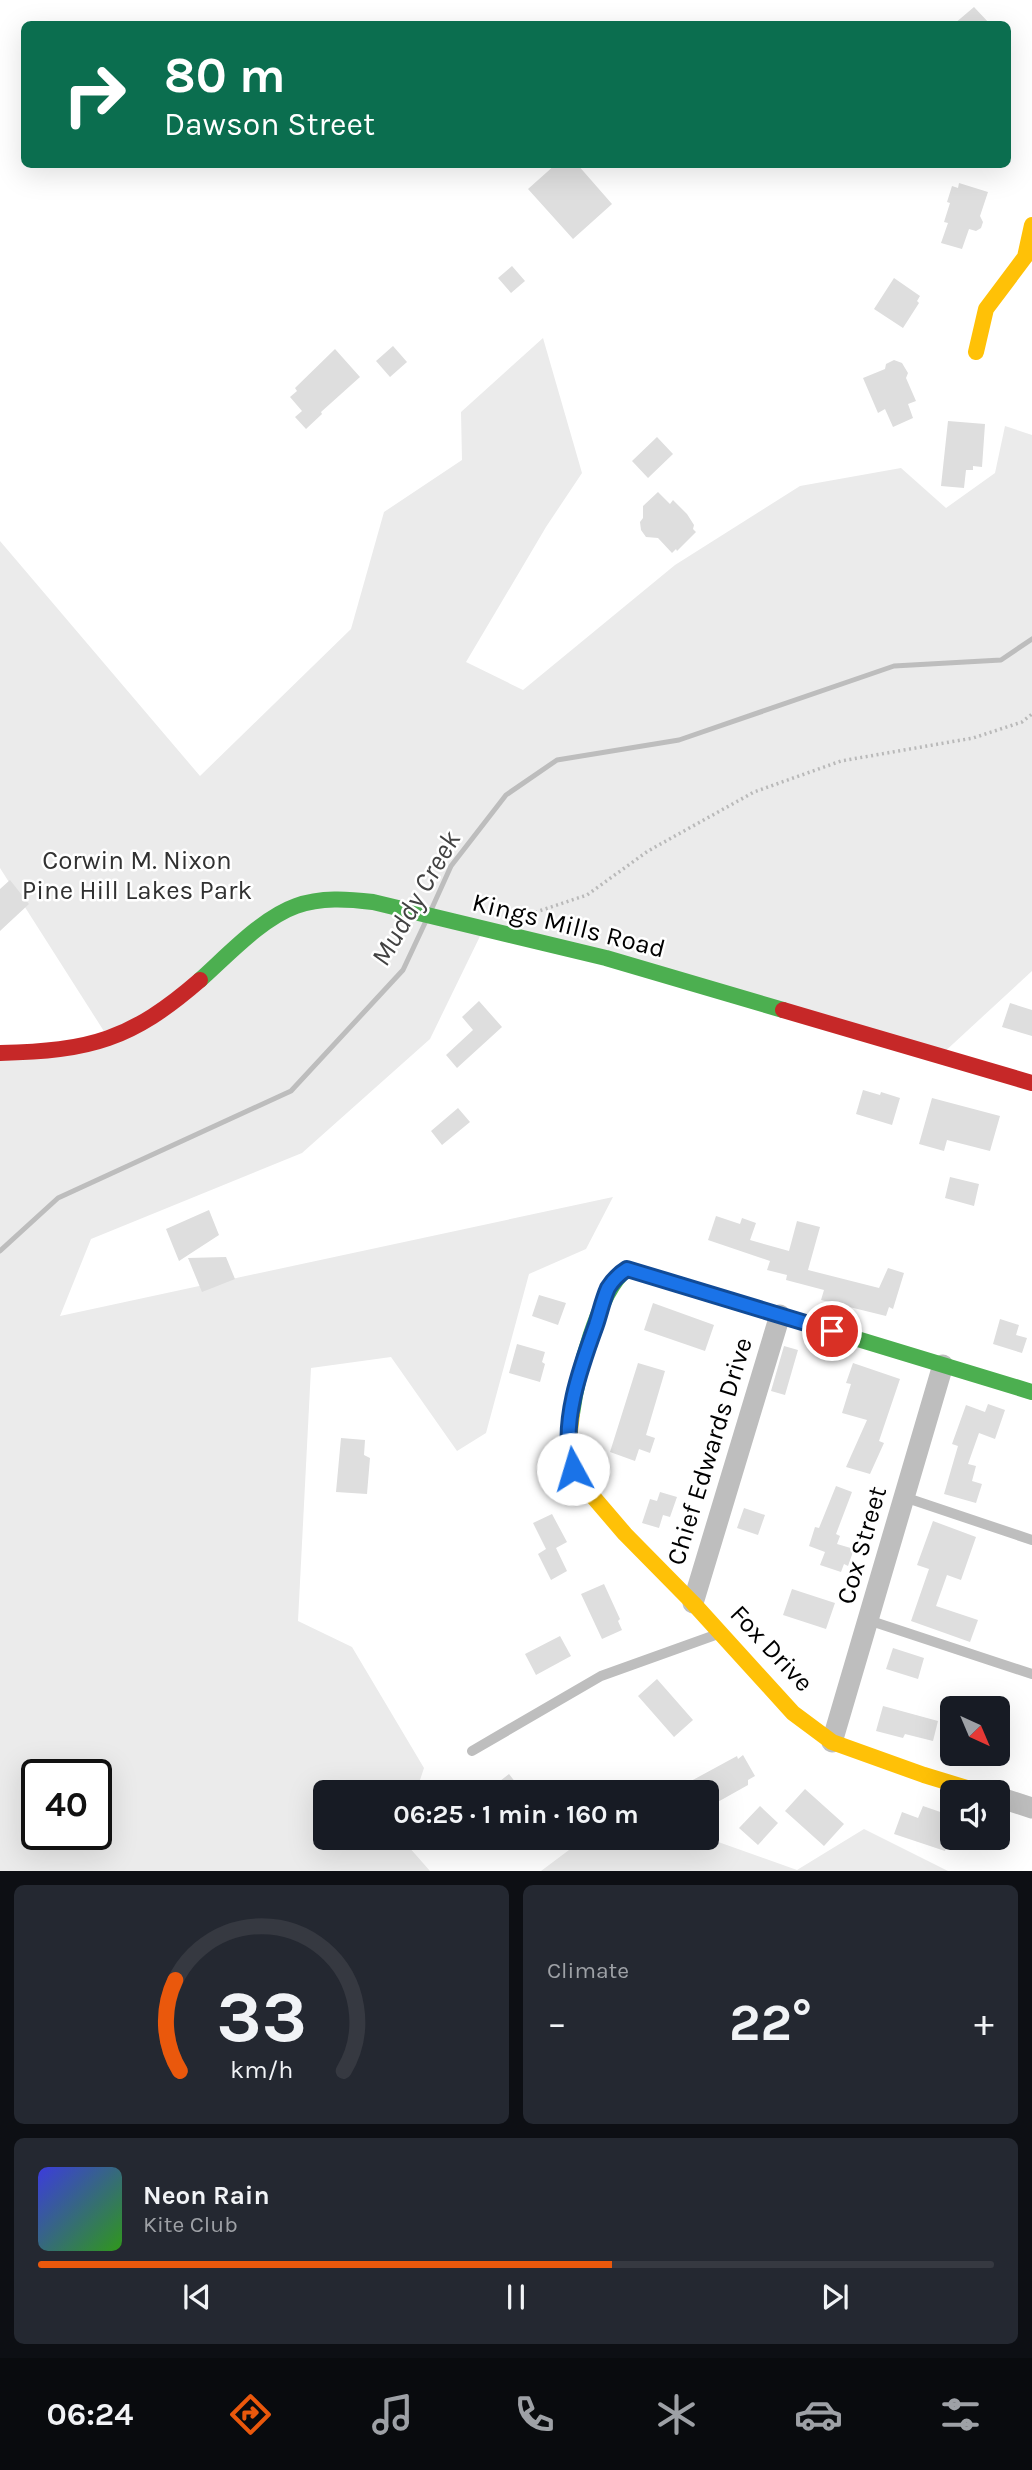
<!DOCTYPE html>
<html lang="en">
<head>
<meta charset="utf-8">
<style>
  body { margin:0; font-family:Karla,sans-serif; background:#242831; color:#f1f3f6; height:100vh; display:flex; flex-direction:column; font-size:26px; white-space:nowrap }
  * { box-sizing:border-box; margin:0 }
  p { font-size:23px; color:#9ea1a6 }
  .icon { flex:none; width:38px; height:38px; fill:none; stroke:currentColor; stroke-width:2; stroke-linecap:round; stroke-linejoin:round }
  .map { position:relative; height:1871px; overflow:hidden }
  .sheet { display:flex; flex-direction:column; gap:14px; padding:14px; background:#0d0f14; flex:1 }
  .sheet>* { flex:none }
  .banner { position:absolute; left:21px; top:21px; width:990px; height:147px; border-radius:10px; box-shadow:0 7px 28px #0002; background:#0b6e4f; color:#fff; overflow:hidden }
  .needle { width:46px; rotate:136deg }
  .buttons { position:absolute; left:940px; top:1696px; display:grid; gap:14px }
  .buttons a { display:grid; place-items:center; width:70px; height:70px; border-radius:10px; background:#171b24; box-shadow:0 7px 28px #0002; font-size:35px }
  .speed { position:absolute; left:21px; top:1759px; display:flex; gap:14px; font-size:35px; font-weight:700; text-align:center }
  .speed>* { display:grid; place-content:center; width:91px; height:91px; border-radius:50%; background:#171b24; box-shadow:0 7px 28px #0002; line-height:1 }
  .speed .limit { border:4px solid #111; border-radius:10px; background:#fff; color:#111 }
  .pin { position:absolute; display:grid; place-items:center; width:60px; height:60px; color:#fff; margin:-30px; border:4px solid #fff; border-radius:50%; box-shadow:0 2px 7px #0007 }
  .me { position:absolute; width:77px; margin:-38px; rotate:354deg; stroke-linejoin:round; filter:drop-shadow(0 0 5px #0008) }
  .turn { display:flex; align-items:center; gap:24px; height:147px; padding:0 28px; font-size:32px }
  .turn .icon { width:91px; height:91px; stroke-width:2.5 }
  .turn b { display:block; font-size:49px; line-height:60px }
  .big { font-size:52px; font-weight:700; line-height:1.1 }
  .sheet .widget { flex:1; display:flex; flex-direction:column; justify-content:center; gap:10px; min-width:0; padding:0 24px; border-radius:10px; background:#242831 }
  .sheet .dial { align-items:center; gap:0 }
  .dial svg { height:182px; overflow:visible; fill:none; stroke:#363941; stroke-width:7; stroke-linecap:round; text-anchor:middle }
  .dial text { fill:#f1f3f6; stroke:none }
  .song { display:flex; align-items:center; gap:21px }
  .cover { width:84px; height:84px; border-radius:10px; background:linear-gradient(135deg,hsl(240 70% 55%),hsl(110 70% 35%)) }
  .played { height:7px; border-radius:4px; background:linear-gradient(90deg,#ea580c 60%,#363941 60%) }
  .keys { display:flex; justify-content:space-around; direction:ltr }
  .heat { display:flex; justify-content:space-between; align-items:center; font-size:38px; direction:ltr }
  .sheet .tiles { flex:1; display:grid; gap:14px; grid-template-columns:1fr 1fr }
  .widget:last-child { grid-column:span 2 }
  .trip { position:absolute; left:313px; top:1780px; width:406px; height:70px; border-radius:10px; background:#171b24; box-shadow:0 7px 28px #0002; font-weight:700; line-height:70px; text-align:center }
  .dock { display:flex; height:112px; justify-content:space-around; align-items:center; background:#090b0e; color:#9ea1a6 }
  .dock .icon { width:49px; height:49px }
  .dock .on { color:#ea580c }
  .dock b { font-size:32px; color:#f1f3f6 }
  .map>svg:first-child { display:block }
  .green { fill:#ebebeb; fill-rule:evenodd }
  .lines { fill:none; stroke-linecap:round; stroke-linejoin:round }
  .stream { stroke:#bdbdbd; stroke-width:5 }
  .building { fill:#dedede }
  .path { stroke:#b9b9b9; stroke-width:3.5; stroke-dasharray:2 3.5; stroke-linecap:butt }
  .lane { stroke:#bebebe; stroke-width:10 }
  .street { stroke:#bebebe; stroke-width:21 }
  .fast { stroke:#4caf50; stroke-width:16 }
  .slow { stroke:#ffc107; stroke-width:16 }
  .jam { stroke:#c62828; stroke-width:16 }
  .route-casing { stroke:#114b97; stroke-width:18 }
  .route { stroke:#1a73e8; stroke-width:12 }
  .labels { text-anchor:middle; stroke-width:5; stroke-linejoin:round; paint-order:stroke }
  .park-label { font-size:26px; fill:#313131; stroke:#fff }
  .street-label { font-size:26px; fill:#000; stroke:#fff }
  .water-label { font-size:28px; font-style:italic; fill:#424242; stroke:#fff }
</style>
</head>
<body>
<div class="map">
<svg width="1032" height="1872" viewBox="0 0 1032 1872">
  <rect width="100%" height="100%" fill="#fff"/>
  <path class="green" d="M543 338 582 473 546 527 466 662 523 690 675 565 800 486 901 468 946 508 995 473 1005 426 1032 435V971L941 1055 484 928 430 1039 302 1153 91 1239 60 1316 613 1197 586 1249 529 1274 486 1433 457 1451 391 1357 311 1368 298 1621 352 1647 424 1768 416 1792H326V1838H401L430 1871H0V1052L107 1036 0 868V541L200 776 351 629 384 512 462 460 461 412ZM37 1774H96V1834H37Z
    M864 1829 948 1871H541L585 1838H707L797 1870Z"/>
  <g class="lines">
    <path class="stream" d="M432 908 451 866 506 795 557 760 679 740 894 666 1001 660 1032 639
      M0 1251 58 1198 291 1091 403 970 425 923"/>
  </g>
  <path class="building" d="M974 7 990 24H954Z
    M556 164H577L612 204 573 239 528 189Z
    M959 183 988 192 980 216 983 222 981 228 976 231 969 229 962 249 941 243 948 223 944 222 950 203 947 202 952 186 958 188Z
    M512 266 525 281 511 293 498 278Z
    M894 278 920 296 917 301 919 303 903 328 874 309Z
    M393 346 407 362 390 377 376 361Z
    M335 349 360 377 321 412 322 414 306 429 295 417 302 411 290 397 297 391 295 388Z
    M894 360 902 363 908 373 906 378 916 401 908 404 913 418 893 427 885 409 878 413 863 378 885 369 886 364Z
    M948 421 985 424 982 467 973 466V470H966L964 488 941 486Z
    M657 437 673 454 648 478 632 461Z
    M658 492 670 504 673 500 687 514 694 525 693 529 696 532 677 551 676 549 672 553 658 538 646 537 641 530 640 522 643 518V506Z
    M10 880 29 904 0 931V889Z
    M479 1001 502 1027 457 1068 446 1055 473 1030 462 1017Z
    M1010 1003 1032 1010V1036L1002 1027Z
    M863 1090 880 1095 881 1092 900 1098 892 1125 856 1114Z
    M932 1098 1000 1116 990 1151 947 1140 944 1151 919 1144Z
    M458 1108 470 1122 442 1145 431 1131Z
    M950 1177 979 1184 974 1206 945 1198Z
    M209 1210 219 1235 179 1261 166 1229Z
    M716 1216 740 1224 742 1218 756 1223 750 1240 789 1251 797 1221 820 1227 808 1270 879 1288 888 1268 904 1273 893 1309 889 1307 886 1316 821 1300 824 1290 786 1280 787 1275 767 1270 770 1261 708 1240Z
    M226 1257 235 1279 202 1292 188 1258Z
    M539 1295 566 1303 558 1325 532 1316Z
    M653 1303 714 1325 705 1351 644 1330Z
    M1000 1319 1019 1325 1016 1335 1027 1338 1022 1353 993 1344Z
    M517 1344 545 1352 542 1362 545 1364 540 1382 509 1373Z
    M784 1346 798 1350 785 1395 771 1391Z
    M638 1363 665 1371 646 1435 655 1438 650 1453 639 1449 635 1461 610 1452Z
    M853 1363 900 1379 879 1441 884 1443 870 1474 846 1467 867 1420 842 1413 851 1384 846 1383Z
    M988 1404 1005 1410 995 1439 979 1433 968 1464 976 1466 972 1481 982 1484 976 1503 944 1494 958 1446 952 1444 966 1405 985 1412Z
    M341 1438 365 1440 364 1455 370 1458 367 1494 336 1492Z
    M836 1486 852 1492 836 1534 840 1536 837 1544 854 1549 848 1566 844 1564 841 1572 820 1565 825 1552 809 1546 815 1527 819 1528Z
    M660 1492 677 1497 670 1517 663 1515 659 1528 642 1523 650 1499 657 1501Z
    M744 1508 765 1515 758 1535 737 1528Z
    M552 1514 567 1542 556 1548 567 1571 551 1580 538 1554 546 1549 533 1523Z
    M933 1521 976 1537 961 1580 947 1575 936 1606 978 1620 970 1642 911 1621 929 1569 917 1565Z
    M604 1584 620 1619 618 1621 622 1630 602 1639 581 1594Z
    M792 1589 835 1603 826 1629 783 1615Z
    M560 1636 571 1656 536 1675 525 1654Z
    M893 1648 924 1658 918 1679 886 1669Z
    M657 1679 693 1720 674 1737 638 1696Z
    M883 1706 938 1721 933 1741 905 1734 903 1738 876 1731Z
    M743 1755 755 1776 748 1780V1785L707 1808V1792H697L691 1781 737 1756 738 1759Z
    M509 1774 523 1792H486Z
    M805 1789 844 1824 824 1846 785 1811Z
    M760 1806 778 1823 758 1845 739 1828Z
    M923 1806 952 1816V1830L945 1851 894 1834 902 1812 918 1818Z"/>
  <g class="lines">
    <path class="path" d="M530 914 587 895 648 851 754 792 841 761 973 738 1022 722 1032 714"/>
    <path class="lane" d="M904 1497 1032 1540
      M868 1620 1032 1674
      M472 1751 601 1676 718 1634"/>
    <path class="street" d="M693 1603 780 1315
      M832 1742 943 1365
      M998 1797 1032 1808"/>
    <path class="fast" d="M200 980C227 956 262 918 296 906 321 897 348 899 373 902L606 958 783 1010
      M572 1414C577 1377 598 1291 627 1269L1032 1392"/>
    <path class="slow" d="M976 352 986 309 1025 257 1032 225
      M572 1414 568 1447 577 1478 625 1534 693 1603 793 1713 832 1742 924 1775 980 1792"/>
    <path class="jam" d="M783 1010 1032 1083
      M0 1053C90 1051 131 1040 200 980"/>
  </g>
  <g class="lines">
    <g class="route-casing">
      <path id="route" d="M573 1469C559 1426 581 1366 596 1325 600 1313 603 1299 608 1288 613 1280 619 1274 627 1269L832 1331"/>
    </g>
    <use href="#route" class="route"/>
  </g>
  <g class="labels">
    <g class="park-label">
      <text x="137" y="869">Corwin M. Nixon<tspan x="137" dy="30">Pine Hill Lakes Park</tspan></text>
    </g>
    <g class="street-label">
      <text transform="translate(569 925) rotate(14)" y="9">Kings Mills Road</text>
      <text transform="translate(709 1451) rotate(-73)" y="9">Chief Edwards Drive</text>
      <text transform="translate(861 1545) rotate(-74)" y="9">Cox Street</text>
      <text transform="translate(772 1648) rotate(47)" y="9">Fox Drive</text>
    </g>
    <g class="water-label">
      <text transform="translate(415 898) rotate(-60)" y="10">Muddy Creek</text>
    </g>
  </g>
</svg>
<div class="buttons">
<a><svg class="needle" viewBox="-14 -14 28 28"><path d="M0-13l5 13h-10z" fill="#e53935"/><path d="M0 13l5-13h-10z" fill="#9ea1a6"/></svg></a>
<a><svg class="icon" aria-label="sound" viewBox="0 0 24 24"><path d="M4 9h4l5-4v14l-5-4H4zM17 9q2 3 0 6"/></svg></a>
</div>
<div class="speed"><div class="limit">40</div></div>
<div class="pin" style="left:832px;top:1331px;background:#d93025"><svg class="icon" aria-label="arrive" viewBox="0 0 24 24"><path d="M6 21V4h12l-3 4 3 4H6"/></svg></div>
<svg class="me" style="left:573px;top:1469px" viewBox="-20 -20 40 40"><circle r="19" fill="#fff"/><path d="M0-13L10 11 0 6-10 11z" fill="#1a73e8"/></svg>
<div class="trip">06:25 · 1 min · 160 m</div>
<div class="banner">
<div class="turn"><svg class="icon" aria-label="right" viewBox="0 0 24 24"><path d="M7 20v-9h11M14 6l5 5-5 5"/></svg><div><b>80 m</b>Dawson Street</div></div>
</div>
</div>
<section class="sheet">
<div class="tiles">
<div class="widget dial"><svg viewBox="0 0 100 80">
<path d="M14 69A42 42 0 1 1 86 69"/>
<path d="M14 69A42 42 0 0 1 12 29" stroke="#ea580c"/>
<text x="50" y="56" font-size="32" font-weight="700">33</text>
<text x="50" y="72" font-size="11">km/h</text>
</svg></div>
<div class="widget"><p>Climate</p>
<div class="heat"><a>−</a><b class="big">22°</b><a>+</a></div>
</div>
<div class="widget">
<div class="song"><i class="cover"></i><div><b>Neon Rain</b><p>Kite Club</p></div></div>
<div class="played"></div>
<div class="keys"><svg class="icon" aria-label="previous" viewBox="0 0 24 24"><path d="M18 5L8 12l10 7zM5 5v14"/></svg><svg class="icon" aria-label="pause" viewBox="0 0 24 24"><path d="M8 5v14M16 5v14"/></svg><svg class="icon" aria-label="next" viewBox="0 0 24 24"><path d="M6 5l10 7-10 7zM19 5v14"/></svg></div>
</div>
</div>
</section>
<nav class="dock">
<b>06:24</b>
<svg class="icon on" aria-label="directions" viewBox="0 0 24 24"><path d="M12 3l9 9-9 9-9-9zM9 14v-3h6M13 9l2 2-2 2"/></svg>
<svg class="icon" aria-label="music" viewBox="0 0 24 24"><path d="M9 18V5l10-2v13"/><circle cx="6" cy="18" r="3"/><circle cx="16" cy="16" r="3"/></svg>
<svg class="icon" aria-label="phone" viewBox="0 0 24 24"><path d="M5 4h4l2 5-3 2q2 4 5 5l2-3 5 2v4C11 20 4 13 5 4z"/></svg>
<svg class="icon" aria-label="climate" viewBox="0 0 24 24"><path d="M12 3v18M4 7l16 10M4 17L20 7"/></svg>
<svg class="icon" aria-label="car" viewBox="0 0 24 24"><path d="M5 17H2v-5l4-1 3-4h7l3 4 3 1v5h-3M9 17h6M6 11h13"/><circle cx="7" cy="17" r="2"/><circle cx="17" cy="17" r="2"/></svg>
<svg class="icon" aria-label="filters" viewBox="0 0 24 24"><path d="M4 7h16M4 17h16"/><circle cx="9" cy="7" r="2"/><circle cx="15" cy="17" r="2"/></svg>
</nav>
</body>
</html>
